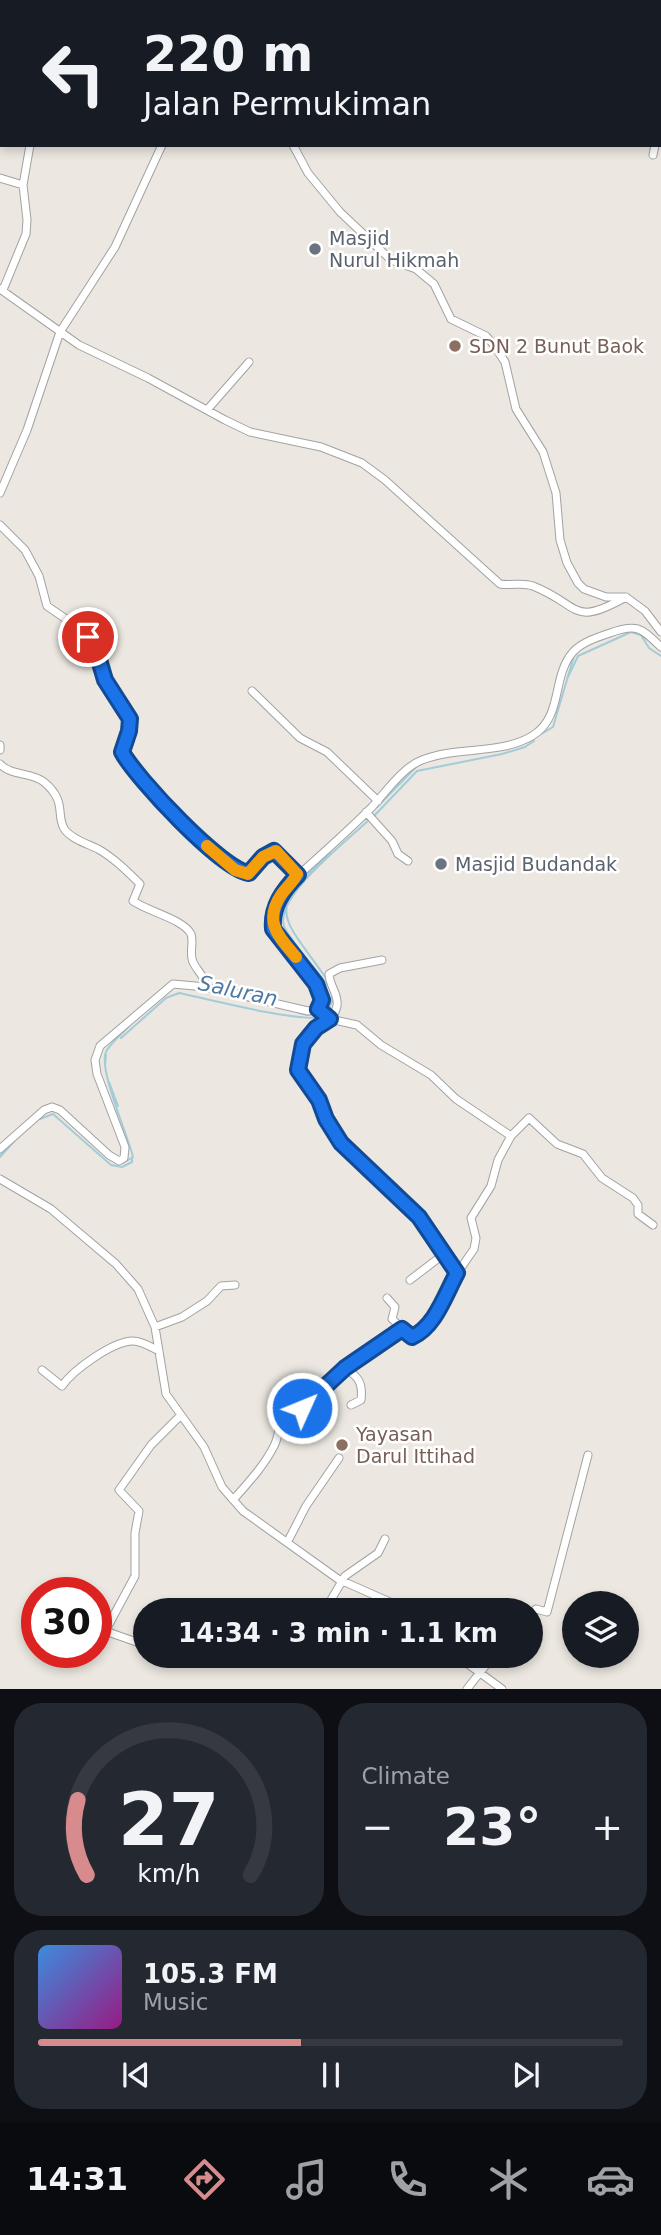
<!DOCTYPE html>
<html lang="en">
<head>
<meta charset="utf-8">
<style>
  body { margin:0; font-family:"DejaVu Sans",sans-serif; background:#242831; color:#f1f3f6; height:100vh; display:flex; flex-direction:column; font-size:26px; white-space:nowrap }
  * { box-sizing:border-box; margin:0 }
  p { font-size:23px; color:#9ea1a6 }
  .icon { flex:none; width:38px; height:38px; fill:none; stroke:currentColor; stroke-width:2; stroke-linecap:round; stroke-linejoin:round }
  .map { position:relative; height:1689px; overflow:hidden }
  .panel { display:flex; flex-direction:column; gap:14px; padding:14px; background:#0d0f14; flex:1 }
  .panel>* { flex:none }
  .banner { position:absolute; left:0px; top:0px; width:662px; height:147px; box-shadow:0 4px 10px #0003; background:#171b24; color:#f1f3f6; overflow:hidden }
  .buttons { position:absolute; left:562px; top:1591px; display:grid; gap:14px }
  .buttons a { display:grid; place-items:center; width:77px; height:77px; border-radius:50%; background:#171b24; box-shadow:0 4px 10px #0003; font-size:35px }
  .speed { position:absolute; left:21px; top:1577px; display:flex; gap:14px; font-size:35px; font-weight:700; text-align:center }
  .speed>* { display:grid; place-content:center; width:91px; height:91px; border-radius:50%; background:#171b24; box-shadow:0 4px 10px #0003; line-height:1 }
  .speed .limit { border:10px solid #d22; background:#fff; color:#111 }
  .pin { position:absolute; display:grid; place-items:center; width:60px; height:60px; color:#fff; margin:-30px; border:4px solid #fff; border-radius:50%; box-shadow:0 2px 7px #0007 }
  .me { position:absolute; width:77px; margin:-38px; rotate:46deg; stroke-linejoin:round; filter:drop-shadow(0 0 5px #0008) }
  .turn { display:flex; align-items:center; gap:24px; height:147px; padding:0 28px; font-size:32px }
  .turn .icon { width:91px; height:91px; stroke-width:2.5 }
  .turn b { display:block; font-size:49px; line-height:60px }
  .big { font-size:52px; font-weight:700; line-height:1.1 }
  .panel .widget { flex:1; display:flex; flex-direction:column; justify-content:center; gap:10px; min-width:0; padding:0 24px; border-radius:28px; background:#242831 }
  .panel .dial { align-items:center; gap:0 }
  .dial svg { height:182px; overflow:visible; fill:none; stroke:#363941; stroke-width:7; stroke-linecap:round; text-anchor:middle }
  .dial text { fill:#f1f3f6; stroke:none }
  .song { display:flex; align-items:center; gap:21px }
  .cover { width:84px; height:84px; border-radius:10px; background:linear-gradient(135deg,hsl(210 70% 55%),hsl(310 70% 35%)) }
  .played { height:7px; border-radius:4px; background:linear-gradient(90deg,#d88b8d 45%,#363941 45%) }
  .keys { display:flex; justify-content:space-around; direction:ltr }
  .heat { display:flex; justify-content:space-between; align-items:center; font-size:38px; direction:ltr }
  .panel .tiles { flex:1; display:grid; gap:14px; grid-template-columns:1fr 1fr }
  .widget:last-child { grid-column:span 2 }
  .trip { position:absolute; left:133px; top:1598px; width:410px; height:70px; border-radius:35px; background:#171b24; box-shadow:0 4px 10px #0003; font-weight:700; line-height:70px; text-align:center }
  .tab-bar { display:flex; height:112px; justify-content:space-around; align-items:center; background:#090b0e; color:#9ea1a6 }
  .tab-bar .icon { width:49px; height:49px }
  .tab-bar .selected { color:#d88b8d }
  .tab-bar b { font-size:32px; color:#f1f3f6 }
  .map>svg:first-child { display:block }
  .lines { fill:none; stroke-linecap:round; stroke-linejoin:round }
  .stream { stroke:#a3ccd8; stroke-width:2 }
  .minor-casing { stroke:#a2a2a2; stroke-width:9 }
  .minor { stroke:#fff; stroke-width:7 }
  .route-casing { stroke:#114b97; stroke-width:18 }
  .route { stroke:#1a73e8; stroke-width:12 }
  .slow { stroke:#f59e0b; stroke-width:12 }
  .worship-dot { fill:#6b7280; stroke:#fff; stroke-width:2.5 }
  .education-dot { fill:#8d6e63; stroke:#fff; stroke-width:2.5 }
  .labels { text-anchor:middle; stroke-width:5; stroke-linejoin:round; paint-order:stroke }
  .worship-label { font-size:19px; fill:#5b616d; stroke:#fff; text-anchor:start }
  .education-label { font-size:19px; fill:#785e54; stroke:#fff; text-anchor:start }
  .water-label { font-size:21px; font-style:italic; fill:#4e79a4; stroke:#fff }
</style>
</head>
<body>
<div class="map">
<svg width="661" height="1689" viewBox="0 0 661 1689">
  <rect width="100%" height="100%" fill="#ece8e1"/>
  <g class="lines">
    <path class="stream" d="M595 642 606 638
      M652 643 661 651
      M568 677 578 656 631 632 641 635 649 648 661 656
      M531 740 553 727 574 656
      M377 807 417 766
      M374 816 417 771 502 754 525 747 534 741
      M326 978C278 910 267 914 330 852
      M329 987C320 975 288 937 284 926 274 897 350 838 370 819
      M323 1011 333 996
      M299 1013 308 1015 318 1013
      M327 1013 333 999
      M121 1038 166 998 179 993C203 998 308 1025 323 1016
      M105 1066 106 1055
      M109 1082 118 1106
      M40 1119 53 1114 111 1165 122 1167 132 1162V1159
      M0 1154 7 1148
      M0 1157 18 1137
      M123 1163 133 1157C128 1135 96 1065 107 1050 113 1041 123 1033 130 1025"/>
    <g class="minor-casing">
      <path id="minor" d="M16 0V2
        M151 0 153 2
        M57 2 63 0
        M490 2 491 0
        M660 128 661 123
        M293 145 308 173 340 212 391 260 416 269 434 284 451 319 486 336 493 344 505 362 516 409 543 452 556 493 560 540 567 563 578 583 584 589 606 597H626L645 611 661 632
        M653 155 655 145
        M0 178 23 185
        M0 289 79 345 148 378 225 420 250 432 321 447 362 463 385 480 500 584C512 586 522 582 533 586 581 605 571 628 626 597
        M3 290 26 234 27 220 23 185 30 145
        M207 410 249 362
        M0 493 27 430 60 332 115 247 162 145
        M0 525 25 550 39 576 47 606 82 630 97 653 105 679 130 719 129 731 122 750 127 762C150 788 218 869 249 873L263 857 273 851 298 875
        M252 691 300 738 327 752 378 801
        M0 745V750
        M0 764C11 776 31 772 44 782 68 802 55 816 65 830 73 840 88 844 98 849 114 858 128 872 140 884L133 901C149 912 183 919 191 934 194 943 189 953 193 962 197 971 205 976 206 987
        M366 812 392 841 398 854 408 861
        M382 960 340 968 329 974C329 985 339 994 337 1006 332 1031 298 1028 298 1070L319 1100 326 1119 341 1143 419 1217 457 1273
        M318 1009 330 1019 357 1025 381 1045 431 1075 456 1099 511 1136 529 1118 557 1144 583 1154 602 1178 633 1198 638 1205V1214L653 1225
        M0 1149 44 1110 52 1107 60 1110 109 1155 119 1161 124 1158 125 1147 97 1074 95 1060 100 1046 173 984 206 987 308 1011 318 1009 322 1000 316 984 273 928C271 908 281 895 293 880 320 856 347 832 372 807 386 792 403 767 422 760 457 746 500 755 532 736 564 717 551 677 573 652 582 642 598 637 610 633 637 623 641 628 661 647
        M0 1179 51 1209 116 1264 138 1289 155 1327 166 1394 204 1447 222 1487 243 1511 338 1579 408 1610
        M410 1280 444 1254
        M387 1298 395 1307 392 1319 412 1337 432 1319 458 1272 474 1249 476 1238 471 1218 491 1186 498 1160 511 1136
        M155 1327 182 1317 207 1301 221 1286 235 1285
        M345 1368C359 1377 363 1383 361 1400L351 1405
        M42 1370 62 1386C73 1370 113 1341 133 1341 142 1341 151 1347 159 1351
        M233 1500C248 1483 264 1466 274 1446 281 1433 278 1414 291 1406L301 1408 345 1368 403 1329
        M288 1541 306 1506 339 1458
        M325 1610 345 1576 378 1553 385 1539
        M530 1615 536 1609 547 1612 588 1455
        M145 1645 108 1632V1626L135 1576V1533L139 1511 119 1490 151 1445 181 1415
        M457 1656 502 1689
        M467 1689 493 1656"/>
    </g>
    <use href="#minor" class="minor"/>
  </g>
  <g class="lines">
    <g class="route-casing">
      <path id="route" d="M88 637 97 653 105 680 130 719 129 731 122 752C136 778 222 870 249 873L263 857 274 851 298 875C283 890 271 907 273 929L316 984 322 1000 318 1009 330 1019 316 1028 303 1044 298 1070 319 1100 326 1119 341 1143 419 1217 457 1273C445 1295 435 1327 412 1337L402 1329 345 1368 302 1408"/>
    </g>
    <use href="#route" class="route"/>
    <path class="slow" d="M207 846 235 870 248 874 263 857 276 851 297 874C294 881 286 888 281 895 263 922 279 937 296 957"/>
  </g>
  <g class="worship-dot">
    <circle cx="315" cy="249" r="7"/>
    <circle cx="441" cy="864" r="7"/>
  </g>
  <g class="education-dot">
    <circle cx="455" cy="346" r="7"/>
    <circle cx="342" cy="1445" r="7"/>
  </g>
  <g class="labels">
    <g class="worship-label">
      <text x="329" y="245">Masjid<tspan x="329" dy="22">Nurul Hikmah</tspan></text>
      <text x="455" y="871">Masjid Budandak</text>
    </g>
    <g class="education-label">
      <text x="469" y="353">SDN 2 Bunut Baok</text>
      <text x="356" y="1441">Yayasan<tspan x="356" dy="22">Darul Ittihad</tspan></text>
    </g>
    <g class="water-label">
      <text transform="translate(238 991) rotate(12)" y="7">Saluran</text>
    </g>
  </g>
</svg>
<div class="buttons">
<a><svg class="icon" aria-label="layers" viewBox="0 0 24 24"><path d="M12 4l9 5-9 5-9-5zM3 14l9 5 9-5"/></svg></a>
</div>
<div class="speed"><div class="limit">30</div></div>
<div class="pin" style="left:88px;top:637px;background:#d93025"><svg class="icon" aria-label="arrive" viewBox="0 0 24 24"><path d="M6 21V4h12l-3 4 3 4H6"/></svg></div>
<svg class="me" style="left:302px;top:1408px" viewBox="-20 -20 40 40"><circle r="17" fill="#1a73e8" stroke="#fff" stroke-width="3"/><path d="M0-11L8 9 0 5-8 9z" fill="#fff"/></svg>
<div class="trip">14:34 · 3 min · 1.1 km</div>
<div class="banner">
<div class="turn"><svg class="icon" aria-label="left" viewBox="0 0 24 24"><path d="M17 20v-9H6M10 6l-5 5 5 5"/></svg><div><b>220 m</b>Jalan Permukiman</div></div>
</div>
</div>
<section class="panel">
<div class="tiles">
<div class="widget dial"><svg viewBox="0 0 100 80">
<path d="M14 69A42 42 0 1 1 86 69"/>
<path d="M14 69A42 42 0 0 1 10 36" stroke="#d88b8d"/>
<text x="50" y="56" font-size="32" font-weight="700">27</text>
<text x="50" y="72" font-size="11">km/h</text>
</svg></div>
<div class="widget"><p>Climate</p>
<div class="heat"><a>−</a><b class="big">23°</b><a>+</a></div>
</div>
<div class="widget">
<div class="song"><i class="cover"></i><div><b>105.3 FM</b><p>Music</p></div></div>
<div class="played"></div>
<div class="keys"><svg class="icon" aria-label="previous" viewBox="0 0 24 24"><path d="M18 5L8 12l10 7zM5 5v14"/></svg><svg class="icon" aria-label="pause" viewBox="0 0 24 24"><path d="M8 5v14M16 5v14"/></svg><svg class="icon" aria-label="next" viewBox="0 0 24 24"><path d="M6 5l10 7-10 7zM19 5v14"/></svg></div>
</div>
</div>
</section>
<nav class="tab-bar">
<b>14:31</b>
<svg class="icon selected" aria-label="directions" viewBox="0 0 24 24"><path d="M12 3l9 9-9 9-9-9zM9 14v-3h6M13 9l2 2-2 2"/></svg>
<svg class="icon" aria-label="music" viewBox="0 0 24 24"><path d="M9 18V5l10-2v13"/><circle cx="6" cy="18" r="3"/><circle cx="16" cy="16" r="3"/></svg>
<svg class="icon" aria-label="phone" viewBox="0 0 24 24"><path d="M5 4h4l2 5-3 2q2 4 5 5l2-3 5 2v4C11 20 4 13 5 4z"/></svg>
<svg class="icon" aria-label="climate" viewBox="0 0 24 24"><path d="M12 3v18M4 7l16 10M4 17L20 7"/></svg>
<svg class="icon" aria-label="car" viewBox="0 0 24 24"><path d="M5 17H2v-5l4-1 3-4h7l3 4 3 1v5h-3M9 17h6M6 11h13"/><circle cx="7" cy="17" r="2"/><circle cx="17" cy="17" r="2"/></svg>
</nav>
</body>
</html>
